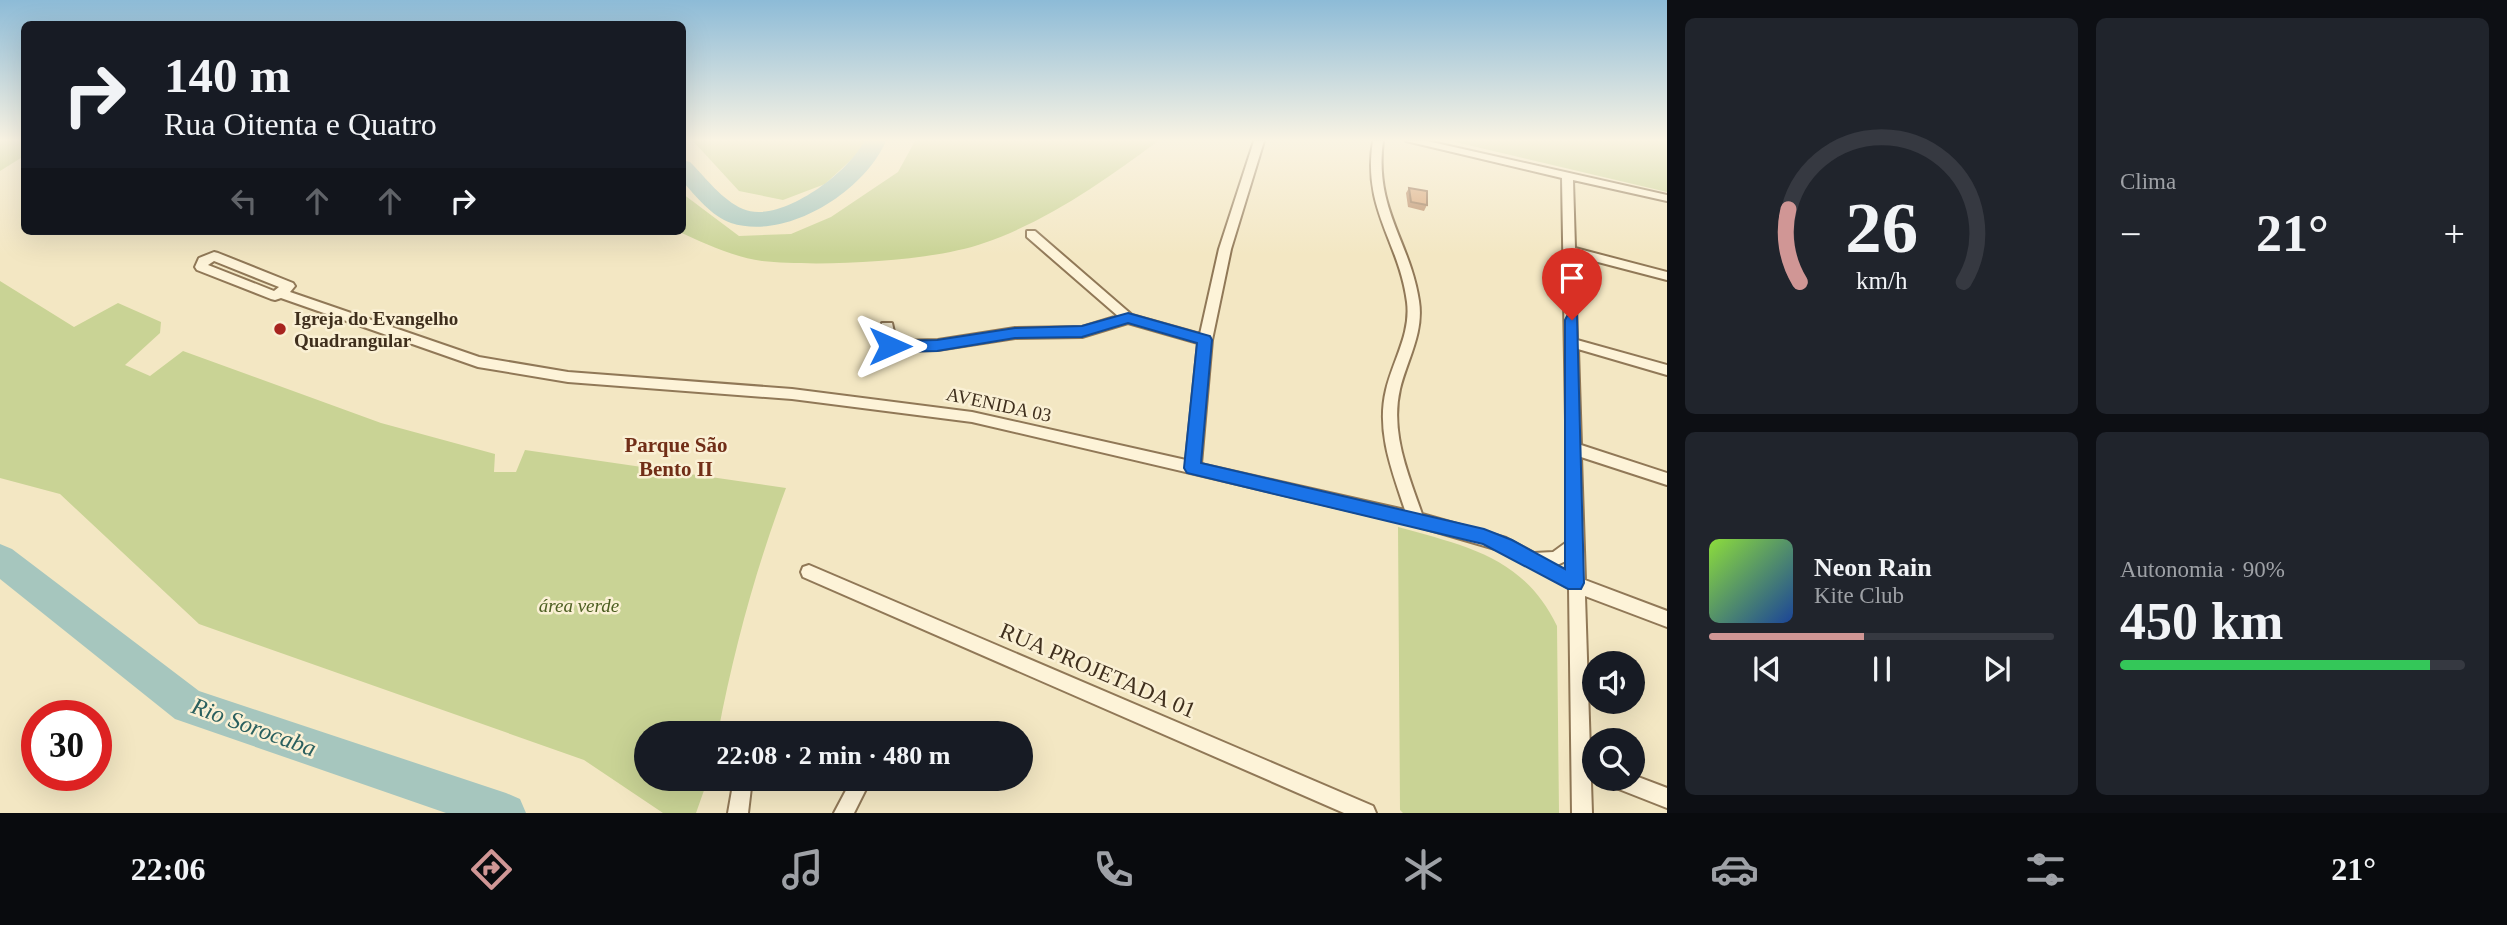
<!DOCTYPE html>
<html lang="pt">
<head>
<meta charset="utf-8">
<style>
  body { margin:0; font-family:Georgia,serif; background:#20242c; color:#f1f3f6; height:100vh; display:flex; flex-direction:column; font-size:26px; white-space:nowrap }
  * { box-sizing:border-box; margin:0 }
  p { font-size:23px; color:#9ea1a6 }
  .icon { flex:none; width:38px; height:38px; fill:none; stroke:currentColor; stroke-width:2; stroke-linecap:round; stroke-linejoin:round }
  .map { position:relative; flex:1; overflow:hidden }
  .details { display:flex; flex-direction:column; gap:18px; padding:18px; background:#0d0f14; width:840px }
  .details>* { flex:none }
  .hud { position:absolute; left:21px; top:21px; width:665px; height:214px; border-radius:10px; box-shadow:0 7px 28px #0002; background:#171b24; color:#f1f3f6; overflow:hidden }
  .controls { position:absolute; left:1582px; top:651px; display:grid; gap:14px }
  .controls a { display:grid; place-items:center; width:63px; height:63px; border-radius:50%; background:#171b24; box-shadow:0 7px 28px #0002; font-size:35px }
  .speed { position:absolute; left:21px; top:700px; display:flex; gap:14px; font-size:35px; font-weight:700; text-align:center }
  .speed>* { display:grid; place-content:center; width:91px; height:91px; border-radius:50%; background:#171b24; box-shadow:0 7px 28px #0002; line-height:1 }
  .speed .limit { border:10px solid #d22; background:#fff; color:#111 }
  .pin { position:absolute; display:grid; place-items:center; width:60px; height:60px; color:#fff; margin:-72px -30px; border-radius:50% 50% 50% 0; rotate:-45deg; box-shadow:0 0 7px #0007 }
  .pin .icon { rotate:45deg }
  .me { position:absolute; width:77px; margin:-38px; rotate:90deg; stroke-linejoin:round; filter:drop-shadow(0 0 5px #0008) }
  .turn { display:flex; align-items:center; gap:24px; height:147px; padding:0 28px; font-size:32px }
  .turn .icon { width:91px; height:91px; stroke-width:2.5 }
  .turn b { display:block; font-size:49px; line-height:60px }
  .lanes { display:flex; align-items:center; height:66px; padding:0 28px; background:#0003; justify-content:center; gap:35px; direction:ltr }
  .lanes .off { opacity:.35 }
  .big { font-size:52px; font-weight:700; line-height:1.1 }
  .details .widget { flex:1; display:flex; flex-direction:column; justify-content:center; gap:10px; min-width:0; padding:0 24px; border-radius:10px; background:#20242c }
  .details .dial { align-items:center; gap:0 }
  .dial svg { height:182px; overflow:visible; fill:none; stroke:#363941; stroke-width:7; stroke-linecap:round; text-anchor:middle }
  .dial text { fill:#f1f3f6; stroke:none }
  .song { display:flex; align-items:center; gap:21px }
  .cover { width:84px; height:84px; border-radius:10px; background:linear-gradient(135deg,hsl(90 70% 55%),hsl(220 70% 35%)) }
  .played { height:7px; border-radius:4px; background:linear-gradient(90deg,#d09695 45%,#363941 45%) }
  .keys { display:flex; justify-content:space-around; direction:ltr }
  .heat { display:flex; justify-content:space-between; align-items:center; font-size:38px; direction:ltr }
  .charge { height:10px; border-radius:5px; background:linear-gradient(90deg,#34c759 90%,#363941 0) }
  .details .tiles { flex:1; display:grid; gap:18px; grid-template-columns:repeat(2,1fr) }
  .trip { position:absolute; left:634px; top:721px; width:399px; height:70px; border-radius:35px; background:#171b24; box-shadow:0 7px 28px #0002; font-weight:700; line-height:70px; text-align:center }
  .dock { display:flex; height:112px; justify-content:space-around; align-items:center; background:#090b0e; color:#9ea1a6 }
  .dock .icon { width:49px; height:49px }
  .dock .active { color:#d09695 }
  .dock b { font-size:32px; color:#f1f3f6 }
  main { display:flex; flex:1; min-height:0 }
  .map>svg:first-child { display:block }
  .green { fill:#c9d395 }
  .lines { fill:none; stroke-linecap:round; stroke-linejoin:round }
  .river { fill:#a6c6be; fill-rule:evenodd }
  .street-casing { stroke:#907857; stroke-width:4 }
  .street { fill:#fdf3d8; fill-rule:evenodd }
  .wall { fill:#b88a65 }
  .building { fill:#d6a175; stroke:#967152; stroke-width:2 }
  .route { fill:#1a73e8; stroke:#114b97; stroke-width:2 }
  .poi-dot { fill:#a7241f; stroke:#faf0d4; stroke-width:2.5 }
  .labels { text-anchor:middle; stroke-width:5; stroke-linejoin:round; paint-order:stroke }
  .poi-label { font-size:19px; font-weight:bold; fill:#3f2f1d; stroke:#faf0d4; text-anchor:start }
  .street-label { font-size:19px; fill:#3f2f1d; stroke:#faf0d4 }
  .park-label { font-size:19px; font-style:italic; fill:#4c5e21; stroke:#faf0d4 }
  .neighbourhood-label { font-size:21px; font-weight:bold; fill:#712e17; stroke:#faf0d4 }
  .near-street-label { font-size:23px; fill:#3f2f1d; stroke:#faf0d4 }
  .near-water-label { font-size:24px; font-style:italic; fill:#2a605f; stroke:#faf0d4 }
</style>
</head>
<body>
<main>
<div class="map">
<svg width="1667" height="813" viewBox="0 0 1667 813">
  <rect width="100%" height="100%" fill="#f3e7c3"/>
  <path class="green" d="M0 141H24V156L0 171Z
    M693 141H865V147L825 184 783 200 739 191Z
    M915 141H1158C1104 181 1048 221 984 243 931 262 819 267 762 261 733 257 704 243 677 231H682L683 194 739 236 791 234 831 217 898 172Z
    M1451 141H1667V192Z
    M0 281 74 327 118 303 161 322 160 333 125 365 150 376 183 351 381 423 495 454 494 472H516L525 450 786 488C756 568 734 649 718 733H646V779H708L696 813H663L584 760 199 624 60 494 0 478Z
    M1398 527C1466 546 1524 557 1557 626L1559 813H1403L1400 810Z"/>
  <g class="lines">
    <path class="river" d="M864 141H886C864 192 786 241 731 223 711 216 696 196 682 181V160L690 162C706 178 722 200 743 209 779 225 849 173 864 141Z
      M0 544 12 549 199 691 506 793 520 799 526 813H446L175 719 0 579Z"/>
    <g class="street-casing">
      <path id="street" d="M1254 141H1264L1231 249 1212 340 1201 464 1405 510C1392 471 1376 431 1386 390 1393 360 1411 334 1407 302 1399 241 1362 209 1373 141H1383C1374 209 1410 241 1419 301 1424 333 1407 360 1400 389 1390 432 1408 474 1422 514L1506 538 1534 553 1553 552 1568 541 1562 178 1406 141H1427L1667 195V201L1573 180 1575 248 1667 272V280L1575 256 1577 340 1667 365V375L1578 349 1581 445 1667 473V485L1581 457 1585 580 1667 611V627L1585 596 1592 813H1572L1569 588 1502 551 1416 526 972 422 792 399 568 382 478 367 281 298 275 300 271 299 197 270 195 267 199 258 214 252 218 253 293 283 295 286 290 292 479 357 568 372 792 389 972 412 1186 460 1198 343 1128 323 1082 337 1015 338 938 350 890 351 883 346 881 326 882 323H892L896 341 938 340 1015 328 1082 327 1118 316 1027 237V231H1035L1132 315 1200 334 1219 249ZM214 261 279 287 274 291 208 265ZM1568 560V572L1555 566Z
        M809 565 1373 806 1376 813H1344L803 577 801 572 803 567Z
        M1633 775 1667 788V808L1611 786 1609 779H1633Z
        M734 779H752L748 813H728Z
        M852 779H871L854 813H834Z"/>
    </g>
    <use href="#street" class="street"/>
  </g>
  <path class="wall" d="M1409 188 1427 205 1424 211 1408 207 1406 193Z"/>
  <path class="building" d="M1409 188 1427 191V205L1411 202Z"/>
  <linearGradient id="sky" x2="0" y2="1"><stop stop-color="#8dbbd7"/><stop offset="0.55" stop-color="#faf4e4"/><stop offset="1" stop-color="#faf4e4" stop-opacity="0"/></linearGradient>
  <rect width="1667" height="255" fill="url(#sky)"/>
  <path class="route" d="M1128 313 1210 336 1212 340 1201 463 1484 529 1512 540 1565 569V320L1567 316H1577L1584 583 1581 589H1568L1483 544 1187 473 1184 468 1197 343 1128 323 1082 337 1015 338 937 351 890 352 883 346 890 341 937 340 1015 328 1082 326Z"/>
  <circle class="poi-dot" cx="280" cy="329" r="7"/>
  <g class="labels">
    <g class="poi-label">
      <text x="294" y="325">Igreja do Evangelho<tspan x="294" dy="22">Quadrangular</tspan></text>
    </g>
    <g class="street-label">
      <text transform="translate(999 404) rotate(12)" y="7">AVENIDA 03</text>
    </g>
    <g class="park-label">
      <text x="579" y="612">área verde</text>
    </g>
    <g class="neighbourhood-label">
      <text x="676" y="452">Parque São<tspan x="676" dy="24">Bento II</tspan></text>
    </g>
    <g class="near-street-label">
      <text transform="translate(1098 670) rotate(23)" y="8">RUA PROJETADA 01</text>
    </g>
    <g class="near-water-label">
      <text transform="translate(254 727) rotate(20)" y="8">Rio Sorocaba</text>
    </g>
  </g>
</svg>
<div class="controls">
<a><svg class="icon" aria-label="sound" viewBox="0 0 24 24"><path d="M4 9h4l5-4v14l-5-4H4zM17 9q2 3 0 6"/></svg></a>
<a><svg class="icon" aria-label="search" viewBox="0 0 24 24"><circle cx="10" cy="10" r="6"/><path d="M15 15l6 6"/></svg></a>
</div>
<div class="speed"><div class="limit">30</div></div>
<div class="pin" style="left:1572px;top:320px;background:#d93025"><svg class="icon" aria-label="arrive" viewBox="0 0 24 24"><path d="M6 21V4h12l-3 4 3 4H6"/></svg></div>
<svg class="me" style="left:890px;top:346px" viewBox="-20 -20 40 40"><path d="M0-17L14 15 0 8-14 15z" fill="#1a73e8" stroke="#fff" stroke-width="4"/></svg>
<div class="trip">22:08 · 2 min · 480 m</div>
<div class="hud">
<div class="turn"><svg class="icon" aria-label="right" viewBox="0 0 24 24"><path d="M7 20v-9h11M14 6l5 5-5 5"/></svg><div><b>140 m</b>Rua Oitenta e Quatro</div></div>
<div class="lanes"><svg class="icon off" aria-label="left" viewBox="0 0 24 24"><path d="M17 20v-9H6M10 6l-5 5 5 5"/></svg><svg class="icon off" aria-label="ahead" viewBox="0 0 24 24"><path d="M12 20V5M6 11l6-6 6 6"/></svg><svg class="icon off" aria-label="ahead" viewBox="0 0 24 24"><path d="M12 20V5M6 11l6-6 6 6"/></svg><svg class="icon" aria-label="right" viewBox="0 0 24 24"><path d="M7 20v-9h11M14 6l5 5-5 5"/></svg></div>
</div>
</div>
<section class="details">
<div class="tiles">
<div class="widget dial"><svg viewBox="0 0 100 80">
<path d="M14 69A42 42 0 1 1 86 69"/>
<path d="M14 69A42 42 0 0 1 9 37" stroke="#d09695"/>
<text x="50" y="56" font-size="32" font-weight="700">26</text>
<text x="50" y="72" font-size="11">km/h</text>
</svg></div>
<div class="widget"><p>Clima</p>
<div class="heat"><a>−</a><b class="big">21°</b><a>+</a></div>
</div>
<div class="widget">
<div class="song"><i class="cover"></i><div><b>Neon Rain</b><p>Kite Club</p></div></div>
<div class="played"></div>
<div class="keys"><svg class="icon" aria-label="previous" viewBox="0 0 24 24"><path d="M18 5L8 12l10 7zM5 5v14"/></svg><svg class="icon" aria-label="pause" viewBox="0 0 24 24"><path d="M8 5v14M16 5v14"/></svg><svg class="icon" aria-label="next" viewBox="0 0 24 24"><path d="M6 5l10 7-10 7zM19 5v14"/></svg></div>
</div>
<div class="widget"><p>Autonomia · 90%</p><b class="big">450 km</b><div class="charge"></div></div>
</div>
</section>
</main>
<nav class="dock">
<b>22:06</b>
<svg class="icon active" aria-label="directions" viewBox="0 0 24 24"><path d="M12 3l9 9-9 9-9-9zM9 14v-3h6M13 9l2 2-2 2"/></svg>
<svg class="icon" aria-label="music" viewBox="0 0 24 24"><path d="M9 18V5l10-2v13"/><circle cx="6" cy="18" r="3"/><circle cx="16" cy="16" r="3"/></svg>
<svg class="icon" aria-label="phone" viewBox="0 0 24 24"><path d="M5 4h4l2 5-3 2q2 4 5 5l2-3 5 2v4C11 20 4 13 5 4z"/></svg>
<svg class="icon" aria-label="climate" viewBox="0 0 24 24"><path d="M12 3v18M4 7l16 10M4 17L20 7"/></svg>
<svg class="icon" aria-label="car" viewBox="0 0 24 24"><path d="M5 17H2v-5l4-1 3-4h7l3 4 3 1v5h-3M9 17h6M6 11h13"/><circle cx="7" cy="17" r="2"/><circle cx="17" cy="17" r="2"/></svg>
<svg class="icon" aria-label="filters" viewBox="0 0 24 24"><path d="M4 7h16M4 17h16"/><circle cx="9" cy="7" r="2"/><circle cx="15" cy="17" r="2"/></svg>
<b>21°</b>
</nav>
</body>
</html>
